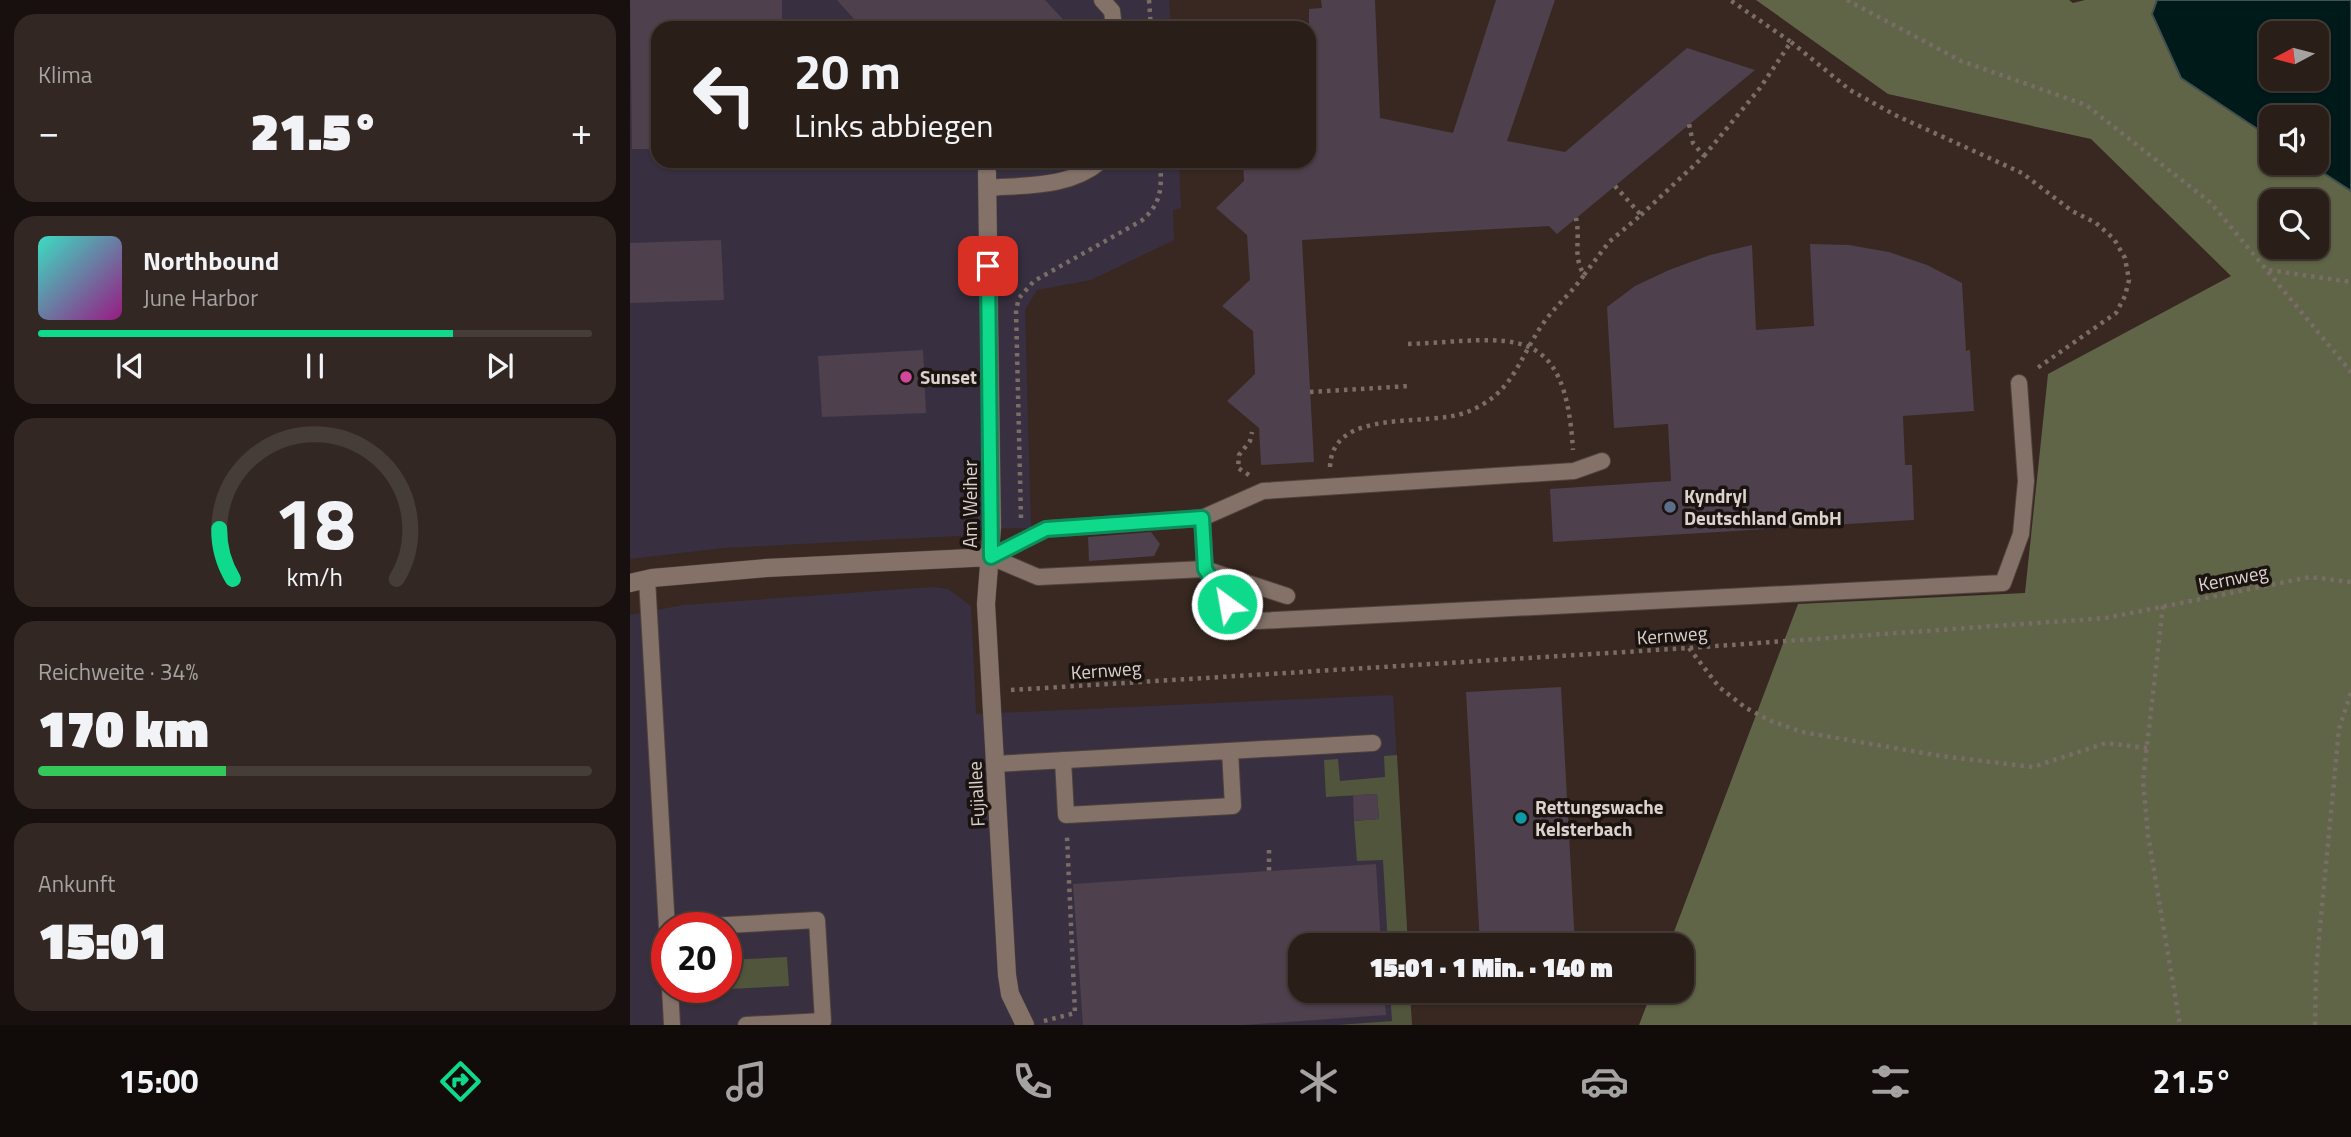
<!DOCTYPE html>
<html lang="de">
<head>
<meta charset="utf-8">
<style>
  body { margin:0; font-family:"Titillium Web",sans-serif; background:#322722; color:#f1f3f6; height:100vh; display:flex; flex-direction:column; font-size:26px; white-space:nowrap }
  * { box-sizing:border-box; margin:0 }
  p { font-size:23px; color:#a5a2a2 }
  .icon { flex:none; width:38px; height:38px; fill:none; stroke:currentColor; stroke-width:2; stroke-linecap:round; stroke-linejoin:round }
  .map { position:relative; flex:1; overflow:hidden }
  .panel { display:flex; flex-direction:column; gap:14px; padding:14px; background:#17100e; width:630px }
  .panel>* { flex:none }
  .hud { position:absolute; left:21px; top:21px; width:665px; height:147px; border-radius:21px; box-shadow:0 2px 5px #0004,0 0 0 2px #463c38; background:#2a1e19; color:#f1f3f6; overflow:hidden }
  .needle { width:46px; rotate:263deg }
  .controls { position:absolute; left:1629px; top:21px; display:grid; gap:14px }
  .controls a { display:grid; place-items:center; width:70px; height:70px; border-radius:14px; background:#2a1e19; box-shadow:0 2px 5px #0004,0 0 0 2px #463c38; font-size:35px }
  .speed { position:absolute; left:21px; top:912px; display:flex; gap:14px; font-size:35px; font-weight:700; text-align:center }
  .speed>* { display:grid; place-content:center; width:91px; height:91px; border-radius:50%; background:#2a1e19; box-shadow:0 2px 5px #0004,0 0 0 2px #463c38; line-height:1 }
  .speed .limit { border:10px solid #d22; background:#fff; color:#111 }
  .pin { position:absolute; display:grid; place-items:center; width:60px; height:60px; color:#fff; margin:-30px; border-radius:14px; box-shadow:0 4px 10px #0006 }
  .me { position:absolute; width:77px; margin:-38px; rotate:328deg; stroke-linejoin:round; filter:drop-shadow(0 0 5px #0008) }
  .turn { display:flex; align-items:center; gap:24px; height:147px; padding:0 28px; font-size:32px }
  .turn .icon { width:91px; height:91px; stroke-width:2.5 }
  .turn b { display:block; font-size:49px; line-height:60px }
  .big { font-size:52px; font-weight:800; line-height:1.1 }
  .panel .card { flex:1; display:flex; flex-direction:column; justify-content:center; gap:10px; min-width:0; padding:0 24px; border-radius:21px; background:#322722 }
  .panel .dial { align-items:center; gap:0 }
  .dial svg { height:182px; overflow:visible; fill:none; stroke:#463c38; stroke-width:7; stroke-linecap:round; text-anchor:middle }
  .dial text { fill:#f1f3f6; stroke:none }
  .song { display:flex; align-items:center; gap:21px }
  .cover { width:84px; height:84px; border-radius:10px; background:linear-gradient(135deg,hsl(170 70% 55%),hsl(310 70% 35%)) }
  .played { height:7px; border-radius:4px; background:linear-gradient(90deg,#0fd98a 75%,#463c38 75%) }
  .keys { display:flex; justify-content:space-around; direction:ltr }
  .heat { display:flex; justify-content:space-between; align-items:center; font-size:38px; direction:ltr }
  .charge { height:10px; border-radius:5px; background:linear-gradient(90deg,#34c759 34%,#463c38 0) }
  .trip { position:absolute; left:658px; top:933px; width:406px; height:70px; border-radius:21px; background:#2a1e19; box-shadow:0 2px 5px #0004,0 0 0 2px #463c38; font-weight:800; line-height:70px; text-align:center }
  .menu { display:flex; height:112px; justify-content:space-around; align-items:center; background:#110c0a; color:#a5a2a2 }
  .menu .icon { width:49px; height:49px }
  .menu .active { color:#0fd98a }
  .menu b { font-size:32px; color:#f1f3f6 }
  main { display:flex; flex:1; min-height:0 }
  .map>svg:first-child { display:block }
  .industrial { fill:#383040; fill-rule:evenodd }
  .green { fill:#50553b }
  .forest { fill:#5f6546; fill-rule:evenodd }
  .water { fill:#001919; stroke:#42504f; stroke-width:2; fill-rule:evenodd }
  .building { fill:#4e404c }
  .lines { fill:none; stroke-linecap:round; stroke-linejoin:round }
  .lane-casing { stroke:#50433d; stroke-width:18 }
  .street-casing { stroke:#50433d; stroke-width:19 }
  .path { stroke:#7a6d67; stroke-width:4.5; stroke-dasharray:3.5 5; stroke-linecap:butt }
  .lane { stroke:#847269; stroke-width:16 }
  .street { stroke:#847269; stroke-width:18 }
  .route-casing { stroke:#0a8d5a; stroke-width:18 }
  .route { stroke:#0fd98a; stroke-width:12 }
  .hotel-dot { fill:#d1479c; stroke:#1a1310; stroke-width:2.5 }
  .service-dot { fill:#5c6f8a; stroke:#1a1310; stroke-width:2.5 }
  .culture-dot { fill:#0f9aa8; stroke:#1a1310; stroke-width:2.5 }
  .labels { text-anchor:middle; stroke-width:7; stroke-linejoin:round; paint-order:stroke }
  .poi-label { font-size:19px; font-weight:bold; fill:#dcd2cd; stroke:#1a1310; text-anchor:start }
  .street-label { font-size:19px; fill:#dcd2cd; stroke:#1a1310 }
</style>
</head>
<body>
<main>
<section class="panel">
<div class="card"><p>Klima</p>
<div class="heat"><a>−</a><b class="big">21.5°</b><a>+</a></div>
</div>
<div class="card">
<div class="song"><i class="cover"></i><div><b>Northbound</b><p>June Harbor</p></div></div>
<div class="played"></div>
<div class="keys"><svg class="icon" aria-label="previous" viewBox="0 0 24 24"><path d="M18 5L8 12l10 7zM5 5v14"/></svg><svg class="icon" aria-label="pause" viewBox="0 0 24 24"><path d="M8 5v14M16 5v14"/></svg><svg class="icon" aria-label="next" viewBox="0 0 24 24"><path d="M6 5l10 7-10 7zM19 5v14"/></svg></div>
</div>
<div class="card dial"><svg viewBox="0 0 100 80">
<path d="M14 69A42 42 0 1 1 86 69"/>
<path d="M14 69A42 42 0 0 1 8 47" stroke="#0fd98a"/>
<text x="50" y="56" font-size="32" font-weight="700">18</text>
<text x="50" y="72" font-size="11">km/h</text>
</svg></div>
<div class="card"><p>Reichweite · 34%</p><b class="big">170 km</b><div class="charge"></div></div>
<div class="card"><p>Ankunft</p><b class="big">15:01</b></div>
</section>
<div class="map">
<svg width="1721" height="1025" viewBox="0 0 1721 1025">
  <rect width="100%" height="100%" fill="#382821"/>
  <path class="industrial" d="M0 0H539L541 28H28V161H549L551 208 543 210 544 240 461 280 407 290 395 310 401 528 346 529V535L93 548 0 559Z
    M303 587 318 589 341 606 346 714 763 695 778 945H670V990L780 991 782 1025H0V615L53 605ZM37 928H96V987H37Z"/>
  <path class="green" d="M767 755 778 945H758L753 860 727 861 724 821 749 819 747 794 696 797 694 760 708 759 710 781 755 777 754 756Z
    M157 957 159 986 79 990V987H96V960Z
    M760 991H780L782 1025H708L762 1021Z"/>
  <path class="forest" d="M1126 0H1439L1443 3 1455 0H1527L1522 14 1551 78 1641 138 1642 163H1678L1721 191V1025H1009L1022 991 1052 990V945H1039L1168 604 1395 593 1418 374 1601 276 1461 139 1258 94ZM1642 201H1687V247H1642Z"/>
  <path class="water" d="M1527 0H1721V191L1678 163H1687V117H1642L1641 138 1551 78 1522 14ZM1642 33H1687V79H1642Z"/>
  <path class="building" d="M0 0H152V28H28V149H2Z
    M207 0H415L441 28H232Z
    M691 0H745L750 118 823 133 866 0H925L877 141 935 152 1057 48 1125 70 927 234 919 226 672 240 684 462 631 465 629 428 597 401 625 374 623 331 592 306 620 280 617 235 586 208 614 181 613 161H679V9L692 8Z
    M91 240 94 300 0 303V243Z
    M1180 244 1219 245 1259 252 1297 265 1332 283 1336 351 1340 350 1344 411 1273 416 1275 465H1282L1284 520 923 542 920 489 1041 481 1038 424 984 428 977 307 1005 286 1039 270 1080 255 1122 245 1126 330 1184 326Z
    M293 350 296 413 192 417 188 356Z
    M521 532 530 544 524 556 459 561 458 537Z
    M931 687 945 945H850L836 692Z
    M747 794 749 819 724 821 723 795Z
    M746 864 751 945H670V990H754L756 1015 614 1025H453L443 884Z"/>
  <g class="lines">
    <g class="lane-casing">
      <path id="lane" d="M472 0 482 11 484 28
        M357 188C396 185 440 188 471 161
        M572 518 575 569 608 622 1373 583 1391 534 1396 481 1389 383
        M361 557 416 529 572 518 633 491 944 471 972 461
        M361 557 408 577 575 569 657 596
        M17 579 37 928
        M433 760 436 815 603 806 600 751
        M365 764 743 743
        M42 928 187 920 193 1021 116 1025
        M40 987 42 1025"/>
    </g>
    <g class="street-casing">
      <path id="street" d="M357 172 362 527 356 604 377 975 380 994 395 1025
        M0 583 22 578 136 568 361 557"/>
    </g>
    <path class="path" d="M519 0 521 28
      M1217 0 1331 61 1456 105 1581 203 1721 372
      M1161 42 1220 90 1265 115 1392 173 1442 211 1466 223 1484 239 1495 258 1499 280 1495 296 1486 313 1406 369
      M1074 156 1130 88 1161 42 1100 0
      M1011 215 1074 156 1063 143 1059 124
      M1639 270 1721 282
      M954 275 979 242 1011 215 985 186
      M778 344C882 340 935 318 943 450
      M680 392 779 386
      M700 467C702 406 798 428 837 412 883 394 887 362 912 325 924 307 941 294 954 275 942 254 951 242 946 218
      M619 475 608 468 609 455 620 441 622 432
      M391 518 386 310 389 298 404 281 511 221C532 204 532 187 530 161
      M1533 606 1513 781 1518 835 1550 1025
      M1059 648 1089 687 1116 708 1141 721 1172 732 1311 756 1403 767 1476 743 1517 748
      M381 690 1059 648 1476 618 1680 577 1721 582
      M639 850V871
      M414 1021 445 1013 437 837
      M1685 1025 1686 969 1709 729 1721 692"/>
    <use href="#lane" class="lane"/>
    <use href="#street" class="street"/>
  </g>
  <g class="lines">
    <g class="route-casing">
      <path id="route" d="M358 266 361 557 416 529 572 518 575 569 597 604"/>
    </g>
    <use href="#route" class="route"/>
  </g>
  <circle class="hotel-dot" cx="276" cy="377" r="7"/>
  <circle class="service-dot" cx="1040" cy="507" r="7"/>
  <circle class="culture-dot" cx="891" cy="818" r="7"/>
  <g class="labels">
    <g class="poi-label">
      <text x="290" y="384">Sunset</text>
      <text x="1054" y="503">Kyndryl<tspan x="1054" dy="22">Deutschland GmbH</tspan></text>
      <text x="905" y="814">Rettungswache<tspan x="905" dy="22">Kelsterbach</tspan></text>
    </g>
    <g class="street-label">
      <text transform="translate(340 504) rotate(-90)" y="7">Am Weiher</text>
      <text transform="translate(1603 578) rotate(-11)" y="7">Kernweg</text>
      <text transform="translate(1042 635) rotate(-4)" y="7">Kernweg</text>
      <text transform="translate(476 670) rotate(-4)" y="7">Kernweg</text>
      <text transform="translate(346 794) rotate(-93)" y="7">Fujiallee</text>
    </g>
  </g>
</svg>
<div class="controls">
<a><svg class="needle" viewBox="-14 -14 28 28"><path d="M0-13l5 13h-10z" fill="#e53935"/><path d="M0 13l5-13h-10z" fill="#a5a2a2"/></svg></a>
<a><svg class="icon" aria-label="sound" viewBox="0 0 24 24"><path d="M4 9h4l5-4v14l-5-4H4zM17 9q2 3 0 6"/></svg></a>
<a><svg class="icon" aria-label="search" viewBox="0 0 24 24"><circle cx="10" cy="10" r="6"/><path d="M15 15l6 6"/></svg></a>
</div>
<div class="speed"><div class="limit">20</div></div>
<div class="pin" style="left:358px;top:266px;background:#d93025"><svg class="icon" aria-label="arrive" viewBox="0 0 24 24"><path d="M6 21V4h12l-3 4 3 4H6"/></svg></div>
<svg class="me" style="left:597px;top:604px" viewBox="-20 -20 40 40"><circle r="17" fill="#0fd98a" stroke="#fff" stroke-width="3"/><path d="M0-11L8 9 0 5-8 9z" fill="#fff"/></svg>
<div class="trip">15:01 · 1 Min. · 140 m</div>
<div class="hud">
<div class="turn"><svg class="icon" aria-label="left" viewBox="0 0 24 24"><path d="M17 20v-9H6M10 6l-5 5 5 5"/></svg><div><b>20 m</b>Links abbiegen</div></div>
</div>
</div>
</main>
<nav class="menu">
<b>15:00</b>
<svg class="icon active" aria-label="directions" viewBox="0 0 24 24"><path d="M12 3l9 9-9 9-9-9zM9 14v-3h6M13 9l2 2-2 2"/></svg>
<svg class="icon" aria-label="music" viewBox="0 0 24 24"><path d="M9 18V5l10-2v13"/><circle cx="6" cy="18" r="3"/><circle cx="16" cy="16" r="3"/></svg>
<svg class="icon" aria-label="phone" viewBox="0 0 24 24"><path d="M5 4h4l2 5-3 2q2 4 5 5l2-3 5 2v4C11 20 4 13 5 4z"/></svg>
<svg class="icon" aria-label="climate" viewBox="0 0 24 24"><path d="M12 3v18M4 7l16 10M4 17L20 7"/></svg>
<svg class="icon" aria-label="car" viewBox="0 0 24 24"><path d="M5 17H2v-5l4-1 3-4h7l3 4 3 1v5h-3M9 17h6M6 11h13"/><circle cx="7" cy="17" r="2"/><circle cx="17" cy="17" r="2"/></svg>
<svg class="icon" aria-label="filters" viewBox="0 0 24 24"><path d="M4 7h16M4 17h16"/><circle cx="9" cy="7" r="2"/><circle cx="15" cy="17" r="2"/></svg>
<b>21.5°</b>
</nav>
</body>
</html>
